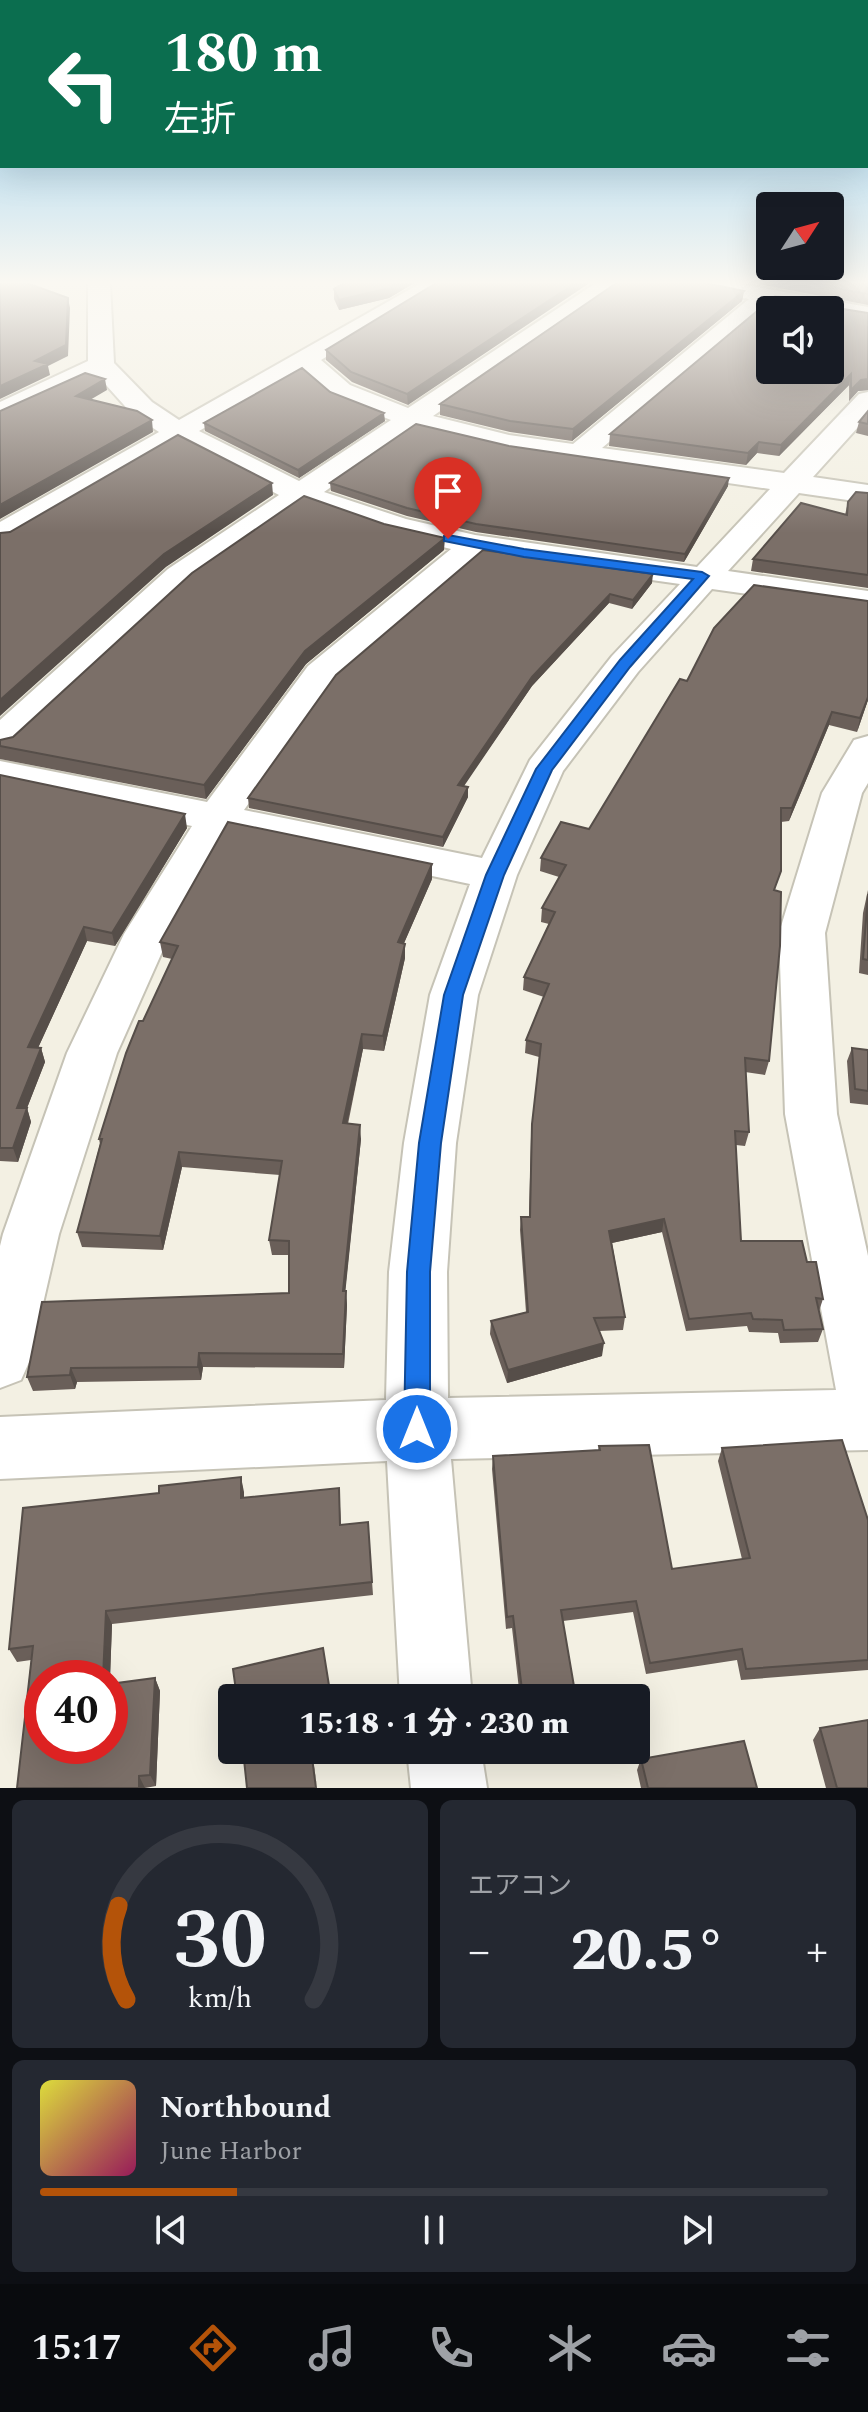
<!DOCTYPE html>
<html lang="ja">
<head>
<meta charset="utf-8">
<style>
  body { margin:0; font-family:Spectral,"Noto Sans JP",serif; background:#242831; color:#f1f3f6; height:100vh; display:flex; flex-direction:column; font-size:30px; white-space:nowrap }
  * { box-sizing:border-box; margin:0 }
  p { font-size:26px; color:#9ea1a6 }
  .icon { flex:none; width:44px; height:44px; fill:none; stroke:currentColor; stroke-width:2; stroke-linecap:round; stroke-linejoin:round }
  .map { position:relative; height:1788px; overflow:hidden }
  .details { display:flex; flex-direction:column; gap:12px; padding:12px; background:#0d0f14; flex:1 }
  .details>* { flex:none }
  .top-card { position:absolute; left:0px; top:0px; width:868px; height:168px; box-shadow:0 8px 32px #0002; background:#0b6e4f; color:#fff; overflow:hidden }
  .needle { width:52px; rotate:54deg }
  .tools { position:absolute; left:756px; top:192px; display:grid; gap:16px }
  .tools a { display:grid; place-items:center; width:88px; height:88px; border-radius:8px; background:#171b24; box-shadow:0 8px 32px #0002; font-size:40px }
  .speed { position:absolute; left:24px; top:1660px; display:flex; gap:16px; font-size:40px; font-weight:700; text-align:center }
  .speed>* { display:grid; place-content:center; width:104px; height:104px; border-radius:50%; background:#171b24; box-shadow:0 8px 32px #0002; line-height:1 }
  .speed .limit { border:12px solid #d22; background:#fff; color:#111 }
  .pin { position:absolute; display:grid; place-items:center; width:68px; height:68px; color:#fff; margin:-82px -34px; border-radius:50% 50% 50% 0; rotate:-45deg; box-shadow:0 0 8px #0007 }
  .pin .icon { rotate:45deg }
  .me { position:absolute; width:88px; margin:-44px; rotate:0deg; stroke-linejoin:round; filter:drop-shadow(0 0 6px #0008) }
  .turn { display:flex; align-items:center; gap:28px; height:168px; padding:0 32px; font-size:36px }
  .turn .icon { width:104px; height:104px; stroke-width:2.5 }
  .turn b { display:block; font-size:56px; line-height:68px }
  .big { font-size:60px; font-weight:800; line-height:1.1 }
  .details .card { flex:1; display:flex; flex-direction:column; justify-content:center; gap:12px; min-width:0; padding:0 28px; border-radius:12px; background:#242831 }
  .details .dial { align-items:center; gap:0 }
  .dial svg { height:208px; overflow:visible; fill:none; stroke:#363941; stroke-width:7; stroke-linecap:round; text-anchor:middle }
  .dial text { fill:#f1f3f6; stroke:none }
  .song { display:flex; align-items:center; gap:24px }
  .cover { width:96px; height:96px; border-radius:12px; background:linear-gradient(135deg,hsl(60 70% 55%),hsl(330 70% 35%)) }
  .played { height:8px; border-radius:4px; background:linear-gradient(90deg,#b45309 25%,#363941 25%) }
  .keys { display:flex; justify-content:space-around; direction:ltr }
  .heat { display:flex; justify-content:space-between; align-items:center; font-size:44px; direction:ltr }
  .details .tiles { flex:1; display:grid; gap:12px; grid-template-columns:1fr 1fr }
  .card:last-child { grid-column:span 2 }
  .trip { position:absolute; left:218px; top:1684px; width:432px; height:80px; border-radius:8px; background:#171b24; box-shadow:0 8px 32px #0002; font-weight:800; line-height:80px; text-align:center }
  .tab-bar { display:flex; height:128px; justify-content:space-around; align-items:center; background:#090b0e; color:#9ea1a6 }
  .tab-bar .icon { width:56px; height:56px }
  .tab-bar .active { color:#b45309 }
  .tab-bar b { font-size:36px; color:#f1f3f6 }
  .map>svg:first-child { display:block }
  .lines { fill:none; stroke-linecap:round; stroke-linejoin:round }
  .minor-casing { stroke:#c6c3b6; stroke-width:4 }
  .minor { fill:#fff; fill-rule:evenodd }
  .wall { fill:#6a5f59 }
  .shaded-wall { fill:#564e49 }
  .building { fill:#7b6f68; stroke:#564e49; stroke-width:2; fill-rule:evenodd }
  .route { fill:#1a73e8; stroke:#114b97; stroke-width:2 }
</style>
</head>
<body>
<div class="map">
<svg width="868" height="1788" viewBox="0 0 868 1788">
  <rect width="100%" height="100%" fill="#f3f0e3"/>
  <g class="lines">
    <g class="minor-casing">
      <path id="minor" d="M88 283H110L114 363 152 402 179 420 421 283H448L321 360 350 385 408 408 596 283H621L618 288 433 416 509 435 573 444 749 299 692 288 689 283H734L868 307V321L830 314V310H809L772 303 602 448 784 473 859 394 868 392V416L813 477 868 485V503L799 493 728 571 868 591V611L712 589 638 672 563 771 517 875 478 995 456 1143 447 1272 448 1398 836 1390 785 1114 779 933 822 793 854 740 868 736V783L862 793 825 933 837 1114 868 1256V1450L451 1459 472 1698H400L387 1461 0 1479V1417L386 1400 389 1272 404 1143 430 995 470 884 229 833 170 934 117 1053 59 1234 30 1360 21 1380 0 1388V1246L3 1234 67 1053 124 934 192 826 0 785V761L207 802 308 666 451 549 385 533 304 505 192 583 14 748 0 752V720L168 569 279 495 179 443 11 542 0 544V522L159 432 132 414 98 376 0 420V402L88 361ZM303 371 332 397 391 420 299 481 199 431ZM415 428 509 451 770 489 697 567 475 535 406 519 324 492ZM482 556 680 584 612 656 530 760 482 858 244 810 334 682Z
        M407 1750H481L487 1788H411Z"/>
    </g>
    <use href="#minor" class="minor"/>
  </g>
  <path class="wall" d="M346 282H416L389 298 339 310 334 299V289Z
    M438 282 408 405 352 382 326 360V350Z
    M748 282H868V305Z
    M744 291 742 301 572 441 510 432 440 415V404Z
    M831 307 868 313V390L858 391 849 401V385L779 456 757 453 746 465 609 446 610 434Z
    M330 392 385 421 299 478 205 431 204 423Z
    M868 411V436L856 433 859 422Z
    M509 446 728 486 684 562 476 532 407 516 331 491 330 483Z
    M868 493V588L751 571 753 559 845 515 848 502Z
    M444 550 306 664 206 799 0 759V740L13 737Z
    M483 550 652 583 632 609 609 603 532 686 463 786 468 787V797L443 847 249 808 248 798Z
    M687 681 868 700 857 732 829 725 789 821 781 822 775 891 769 1061 765 1075 745 1072 749 1132 745 1146 736 1145 741 1241 807 1262 823 1299 819 1311 823 1329 818 1342 780 1343 778 1333 749 1332 747 1326 686 1331 662 1232 612 1243 625 1317 623 1330 599 1331 602 1356 507 1383 490 1334 491 1321 526 1312 520 1230 521 1217H529L531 1137 539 1057 525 1053 526 1040 544 997 523 990 524 977 549 924 541 922 542 908 559 877 540 871 541 858 589 829Z
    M0 775 187 828 115 946 87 941 38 1048H41L45 1062 27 1108 31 1122 18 1162 0 1161Z
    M432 879 404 943 405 958 384 1051 363 1049 348 1124 361 1139 345 1291 347 1305 344 1368 203 1367 201 1380 77 1382 75 1389 33 1391 27 1377 289 1293V1255H272L269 1240 280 1175 182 1167 163 1250 82 1247 77 1232 100 1144 99 1139 143 1021 172 959 163 957 160 942Z
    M868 890V975L859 973 863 913Z
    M852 1048 868 1050V1105L850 1103 847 1061Z
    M599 1446 672 1569 742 1559 718 1461 722 1448 868 1520V1670L741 1680 737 1660 646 1674 633 1612 563 1621 576 1698H520L512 1628 506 1629 492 1469 493 1456 598 1451Z
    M241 1477 244 1498 339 1488 341 1525 368 1522 373 1595 112 1624 110 1678H42V1746H110V1684L155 1678 160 1691 156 1786 145 1788H17L31 1660 17 1662 9 1649 23 1508 159 1493V1486Z
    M820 1728 868 1788H826L813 1740Z
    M641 1759 757 1788H641L637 1770Z"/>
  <path class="shaded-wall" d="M398 282H416L389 298 339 310V300Z
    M577 282H591L408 405 407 394Z
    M744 291 742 301 572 441 573 429Z
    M68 298 70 308 68 356 48 366 50 375 0 399V386L35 361Z
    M851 374 849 385 779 456 781 445Z
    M105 379 107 390 78 407 76 396Z
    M868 379V390L858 391 849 401 851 390 861 380Z
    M384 413 385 421 299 478 298 470Z
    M152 420 153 432 0 519V505Z
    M759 442 757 453 746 465 748 453Z
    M729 478 728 486 684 562 685 554Z
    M272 483 273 495 166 567 0 716V700L164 554Z
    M445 538 444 550 306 664 206 799 204 785 305 651Z
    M653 574 652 583 632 609 633 600Z
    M610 594 609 603 532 686 458 795V785L532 677Z
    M868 697V700L857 732 860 718Z
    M832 712 829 725 789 821 792 808Z
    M468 787V797L443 847V837Z
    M185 814 187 828 115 946 112 933Z
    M432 864V879L398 957V942Z
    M84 927 87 941 32 1061 28 1047Z
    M405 944V958L384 1051 383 1036Z
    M362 1034 363 1049 344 1138 343 1123Z
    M41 1048 45 1062 27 1108 31 1122 18 1162 13 1148 17 1108Z
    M360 1125 361 1139 344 1305 343 1291Z
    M179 1152 182 1167 163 1250 160 1236Z
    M664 1219 662 1232 607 1244 609 1231Z
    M346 1291 347 1305 344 1368 343 1354Z
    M604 1343 602 1356 507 1383 508 1370Z
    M199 1353 203 1367 201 1380 198 1367Z
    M71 1368 77 1382 75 1389 70 1375Z
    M241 1477 244 1492V1513L241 1498Z
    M106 1611 112 1624 110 1678H103Z
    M155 1678 160 1691 156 1786 150 1775Z
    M311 1750H340V1752L313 1759 317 1788Z
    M139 1776 145 1788H139Z"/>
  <path class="building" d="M0 282H24L68 298 66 345 35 361 48 364 0 386Z
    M346 282H398L389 288 339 300 334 289Z
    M438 282H577L407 394 351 372 326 350Z
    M618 282H701L744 291 573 429 510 421 440 404Z
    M804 282H868V294Z
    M775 296 829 303 831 307 868 313V379L861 380 851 390V374L781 445 759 442 748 453 610 434ZM770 310H830V370H770Z
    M302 368 330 392 384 413 298 470 204 423Z
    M85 373 105 379 76 396 137 411 152 420 0 505V411Z
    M868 411V424L859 422Z
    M416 424 509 446 729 478 685 554 476 524 407 508 330 483Z
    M178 435 272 483 164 554 0 700V533L10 532Z
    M856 492 868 493V575L753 559 801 503 847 515 848 502Z
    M304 496 384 524 445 538 305 651 204 785 0 746V740L13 737 192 573Z
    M483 550 653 574 633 600 610 594 532 677 458 785 468 787 443 837 248 798 336 675Z
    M754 585 868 601V697L860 718 832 712 792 808H781V871L774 890 781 892 780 946 769 1061 745 1058 749 1132 735 1131 741 1241H802L807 1262H816L823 1299 816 1298 823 1329 784 1330 782 1320 753 1319 751 1313 689 1319 664 1219 609 1231 625 1317 594 1318 604 1343 508 1370 491 1321 528 1312 521 1217H530L532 1124 541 1044 526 1040 549 984 524 977 555 912 542 908 566 865 541 858 561 822 589 829 680 679 687 681 714 628Z
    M0 775 185 814 112 933 84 927 28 1047 41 1048 17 1108H27L13 1148H0Z
    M228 822 432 864 398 942 405 944 383 1036 362 1034 343 1123 360 1125 343 1291H346L343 1354 199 1353 198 1367 71 1368 70 1375 27 1377 42 1302 289 1293V1241L269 1240 282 1161 179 1152 160 1236 77 1232 102 1139H99L126 1053 139 1021H143L178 946 160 942Z
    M868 894V960L863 959Z
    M852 1048 868 1050V1091L855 1089Z
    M842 1440 868 1520V1660L746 1669 742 1649 650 1663 636 1601 561 1610 576 1698H523L513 1616 507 1617 493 1456 600 1450 599 1446 649 1445 672 1569 750 1558 722 1448Z
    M241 1477V1498L339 1488 340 1525 368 1522 372 1582 106 1611 103 1678H42V1746H110V1684L155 1678 150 1775 139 1776V1788H17L33 1646 9 1649 23 1508 159 1493V1486Z
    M323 1648 331 1698H237L233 1669Z
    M868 1720V1788H837L820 1728Z
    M744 1741 757 1788H648L641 1759Z
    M243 1750H311L316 1788H247Z"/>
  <linearGradient id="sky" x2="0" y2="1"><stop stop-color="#81c6ee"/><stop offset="0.53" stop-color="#faf8f2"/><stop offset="1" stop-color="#faf8f2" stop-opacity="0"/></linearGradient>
  <rect width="868" height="533" fill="url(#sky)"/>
  <path class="route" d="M448 535 524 549 702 572 709 576 630 667 552 770 504 875 463 995 441 1143 430 1272V1429L427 1438 417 1442 408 1438 404 1429 407 1272 419 1143 444 995 486 875 536 769 620 660 693 579 524 557 444 541V536Z"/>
</svg>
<div class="tools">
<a><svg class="needle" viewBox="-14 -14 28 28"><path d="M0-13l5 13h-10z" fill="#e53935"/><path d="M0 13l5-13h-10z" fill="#9ea1a6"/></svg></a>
<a><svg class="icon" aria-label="sound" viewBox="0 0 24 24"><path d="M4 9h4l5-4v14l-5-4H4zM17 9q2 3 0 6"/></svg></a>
</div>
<div class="speed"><div class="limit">40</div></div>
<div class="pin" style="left:448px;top:539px;background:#d93025"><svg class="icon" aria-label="arrive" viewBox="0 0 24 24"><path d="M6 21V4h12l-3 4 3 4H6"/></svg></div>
<svg class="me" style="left:417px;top:1429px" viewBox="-20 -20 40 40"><circle r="17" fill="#1a73e8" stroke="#fff" stroke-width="3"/><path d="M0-11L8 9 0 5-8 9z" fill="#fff"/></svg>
<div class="trip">15:18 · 1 分 · 230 m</div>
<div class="top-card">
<div class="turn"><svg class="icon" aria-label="left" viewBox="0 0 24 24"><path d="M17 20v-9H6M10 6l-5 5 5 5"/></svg><div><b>180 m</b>左折</div></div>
</div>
</div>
<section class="details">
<div class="tiles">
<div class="card dial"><svg viewBox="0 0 100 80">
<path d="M14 69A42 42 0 1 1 86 69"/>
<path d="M14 69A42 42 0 0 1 11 33" stroke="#b45309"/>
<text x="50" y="56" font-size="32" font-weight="700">30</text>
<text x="50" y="72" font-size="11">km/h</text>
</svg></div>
<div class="card"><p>エアコン</p>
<div class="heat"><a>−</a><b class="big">20.5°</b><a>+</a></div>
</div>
<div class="card">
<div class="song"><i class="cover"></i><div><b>Northbound</b><p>June Harbor</p></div></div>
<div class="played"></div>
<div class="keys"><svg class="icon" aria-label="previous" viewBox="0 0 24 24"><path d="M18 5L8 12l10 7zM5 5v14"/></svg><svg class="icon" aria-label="pause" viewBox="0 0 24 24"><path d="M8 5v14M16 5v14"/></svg><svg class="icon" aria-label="next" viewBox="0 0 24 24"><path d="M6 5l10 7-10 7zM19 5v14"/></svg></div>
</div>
</div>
</section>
<nav class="tab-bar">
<b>15:17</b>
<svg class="icon active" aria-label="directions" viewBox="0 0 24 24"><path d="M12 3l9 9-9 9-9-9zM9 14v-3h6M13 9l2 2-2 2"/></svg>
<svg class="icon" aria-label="music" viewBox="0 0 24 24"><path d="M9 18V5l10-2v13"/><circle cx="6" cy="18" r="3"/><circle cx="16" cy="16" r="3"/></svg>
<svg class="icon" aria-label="phone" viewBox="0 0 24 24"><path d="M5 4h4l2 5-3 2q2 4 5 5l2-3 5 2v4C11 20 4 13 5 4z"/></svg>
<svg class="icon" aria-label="climate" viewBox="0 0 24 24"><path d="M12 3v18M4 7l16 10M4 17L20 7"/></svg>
<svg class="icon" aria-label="car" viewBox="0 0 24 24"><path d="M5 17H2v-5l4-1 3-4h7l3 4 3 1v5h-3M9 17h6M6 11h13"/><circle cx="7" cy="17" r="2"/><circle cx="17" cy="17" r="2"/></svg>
<svg class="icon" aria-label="filters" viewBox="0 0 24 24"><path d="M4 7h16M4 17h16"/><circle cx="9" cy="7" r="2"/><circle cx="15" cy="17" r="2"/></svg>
</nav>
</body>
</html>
